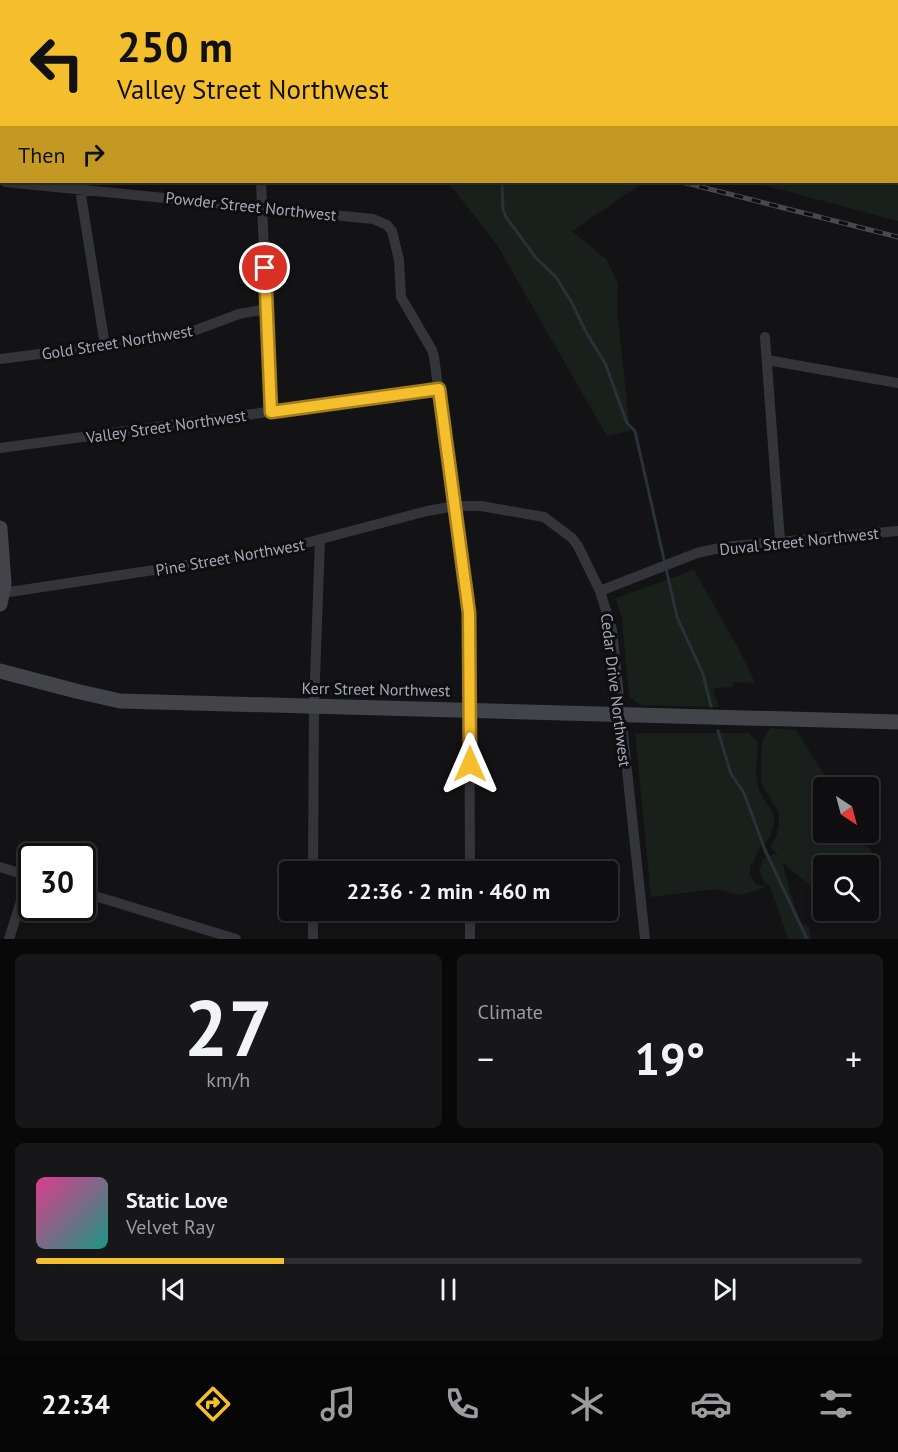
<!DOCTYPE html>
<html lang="en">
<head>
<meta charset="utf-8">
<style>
  body { margin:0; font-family:"PT Sans",sans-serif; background:#171719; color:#f1f3f6; height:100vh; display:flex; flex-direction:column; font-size:22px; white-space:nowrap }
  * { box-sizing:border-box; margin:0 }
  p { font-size:20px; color:#9b9c9f }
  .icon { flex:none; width:33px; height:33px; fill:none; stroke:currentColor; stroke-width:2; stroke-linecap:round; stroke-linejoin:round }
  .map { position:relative; height:939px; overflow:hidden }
  .sheet { display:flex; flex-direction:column; gap:15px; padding:15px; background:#080809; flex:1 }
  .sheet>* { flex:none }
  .hud { position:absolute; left:0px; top:0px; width:898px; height:183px; box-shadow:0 3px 9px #0003,0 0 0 2px #2e2e30; background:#f4be2c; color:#111; overflow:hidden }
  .needle { width:39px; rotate:144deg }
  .tools { position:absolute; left:813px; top:777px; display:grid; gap:12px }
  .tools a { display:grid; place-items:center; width:66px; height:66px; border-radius:6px; background:#0e0e10; box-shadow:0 3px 9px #0003,0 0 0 2px #2e2e30; font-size:30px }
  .speed { position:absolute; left:18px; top:843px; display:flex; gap:12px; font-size:30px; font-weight:700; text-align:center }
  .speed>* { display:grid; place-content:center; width:78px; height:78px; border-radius:50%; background:#0e0e10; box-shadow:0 3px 9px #0003,0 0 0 2px #2e2e30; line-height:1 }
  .speed .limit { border:3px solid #111; border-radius:9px; background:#fff; color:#111 }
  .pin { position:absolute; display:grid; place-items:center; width:51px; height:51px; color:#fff; margin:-26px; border:3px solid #fff; border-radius:50%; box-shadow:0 2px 6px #0007 }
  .me { position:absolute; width:66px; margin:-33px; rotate:0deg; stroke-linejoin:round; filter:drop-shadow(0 0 4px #0008) }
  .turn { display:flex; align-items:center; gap:21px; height:126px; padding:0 18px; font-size:27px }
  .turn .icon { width:78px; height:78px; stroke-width:2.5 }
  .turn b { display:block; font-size:42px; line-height:51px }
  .then { display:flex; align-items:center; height:57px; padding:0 18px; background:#0003; gap:12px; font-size:22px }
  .big { font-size:45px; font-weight:800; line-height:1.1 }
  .sheet .tile { flex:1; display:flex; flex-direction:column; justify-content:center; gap:9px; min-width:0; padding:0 21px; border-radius:9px; background:#171719 }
  .sheet .dial { align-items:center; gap:0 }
  .dial b { font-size:78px; line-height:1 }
  .song { display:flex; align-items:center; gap:18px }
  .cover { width:72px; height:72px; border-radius:9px; background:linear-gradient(135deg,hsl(330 70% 55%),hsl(170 70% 35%)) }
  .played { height:6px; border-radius:3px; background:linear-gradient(90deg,#f4be2c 30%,#2e2e30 30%) }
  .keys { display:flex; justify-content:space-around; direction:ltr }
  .heat { display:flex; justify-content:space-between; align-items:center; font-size:33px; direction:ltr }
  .sheet .tiles { flex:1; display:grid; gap:15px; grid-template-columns:1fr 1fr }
  .tile:last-child { grid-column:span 2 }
  .trip { position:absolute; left:279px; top:861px; width:339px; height:60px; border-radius:6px; background:#0e0e10; box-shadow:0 3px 9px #0003,0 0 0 2px #2e2e30; font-weight:800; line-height:60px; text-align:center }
  .dock { display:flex; height:96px; justify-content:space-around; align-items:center; background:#060606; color:#9b9c9f }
  .dock .icon { width:42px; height:42px }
  .dock .on { color:#f4be2c }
  .dock b { font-size:27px; color:#f1f3f6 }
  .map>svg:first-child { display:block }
  .green { fill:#19201b }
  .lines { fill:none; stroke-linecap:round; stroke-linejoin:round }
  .stream { stroke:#293139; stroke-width:3 }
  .street { stroke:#34353a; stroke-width:10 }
  .secondary { stroke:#42444a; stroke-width:15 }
  .rail-casing { stroke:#47494f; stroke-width:5 }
  .rail { stroke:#0e0e10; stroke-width:3; stroke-dasharray:9; stroke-linecap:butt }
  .route-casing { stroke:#9f7c1d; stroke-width:15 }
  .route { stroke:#f4be2c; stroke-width:10 }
  .labels { text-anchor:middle; stroke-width:6; stroke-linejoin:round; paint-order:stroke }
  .street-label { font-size:16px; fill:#a5a9b6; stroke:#0e0e10 }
</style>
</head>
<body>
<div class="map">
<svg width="898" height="939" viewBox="0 0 898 939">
  <rect width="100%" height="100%" fill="#131315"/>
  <path class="green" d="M413 0H898V221L753 182H897V2L412 1Z
    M445 182H635L643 183 572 231 607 260 618 284 617 309 630 431 607 436 497 245 455 191Z
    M694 570 741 653 755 683 733 682V687L715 688 713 691 719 707 641 705 629 697 622 619 616 598Z
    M770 728 796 730 831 785 824 788V832L858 833 880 864 875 867 868 865 824 866 823 886 812 887 783 863 789 888 800 922 809 927 811 939H788L770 886 764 882 759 870 764 858 774 854 779 857 770 846 776 837 779 824V812L763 787 761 779 762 742Z
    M635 733H749L758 742C758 755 754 772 758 785 766 815 785 805 766 844L763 841 753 863 751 864 749 874 756 884 766 887 741 895 717 889 651 897Z"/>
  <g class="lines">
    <path class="stream" d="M522 2V0
      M502 182 503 209 506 217 536 258 556 277 572 303 586 332 605 363 627 423 635 431 677 617 703 674 711 706
      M718 731 731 774 744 793 765 850 807 939"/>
    <path class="street" d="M6 182 373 219 387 225 392 231 399 260 401 297 432 350 434 357 469 613 470 872
      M261 182 271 412
      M80 189 105 346
      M765 337 780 541
      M0 359 173 337 188 333 239 314 267 309
      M767 360 898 383
      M0 448 439 389
      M600 591 697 553 724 547 898 531
      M3 593 272 552 427 511 455 506H481L544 517 572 538 578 546 600 591 612 630 645 939
      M0 867 32 877
      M313 872 314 706 320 540
      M82 892 236 939
      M470 910V939
      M9 939 29 876
      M313 939V910"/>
    <path class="secondary" d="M0 528 4 584 0 604
      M0 671 76 691 120 701 898 722"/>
    <g class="rail-casing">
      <path id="rail" d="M159 0 162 2
        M172 0 176 2
        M682 182 898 237"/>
    </g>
    <use href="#rail" class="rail"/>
  </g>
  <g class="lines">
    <g class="route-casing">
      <path id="route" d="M265 268 271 412 439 389 469 613 470 764"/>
    </g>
    <use href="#route" class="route"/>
  </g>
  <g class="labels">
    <g class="street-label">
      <text transform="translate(251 206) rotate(6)" y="6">Powder Street Northwest</text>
      <text transform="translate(117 342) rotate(-9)" y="6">Gold Street Northwest</text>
      <text transform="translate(166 426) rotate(-8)" y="6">Valley Street Northwest</text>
      <text transform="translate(799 541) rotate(-6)" y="6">Duval Street Northwest</text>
      <text transform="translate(230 557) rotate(-10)" y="6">Pine Street Northwest</text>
      <text transform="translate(376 689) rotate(1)" y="6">Kerr Street Northwest</text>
      <text transform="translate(616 690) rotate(83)" y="6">Cedar Drive Northwest</text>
    </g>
  </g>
</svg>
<div class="tools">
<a><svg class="needle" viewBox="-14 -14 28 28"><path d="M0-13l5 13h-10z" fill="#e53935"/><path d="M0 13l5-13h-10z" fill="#9b9c9f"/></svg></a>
<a><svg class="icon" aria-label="search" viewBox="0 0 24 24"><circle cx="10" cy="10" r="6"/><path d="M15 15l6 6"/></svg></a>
</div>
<div class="speed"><div class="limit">30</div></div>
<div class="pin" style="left:265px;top:268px;background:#d93025"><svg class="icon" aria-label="arrive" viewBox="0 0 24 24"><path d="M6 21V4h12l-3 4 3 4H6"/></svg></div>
<svg class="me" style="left:470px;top:764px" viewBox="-20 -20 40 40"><path d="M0-17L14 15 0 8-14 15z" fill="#f4be2c" stroke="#fff" stroke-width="4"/></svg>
<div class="trip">22:36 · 2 min · 460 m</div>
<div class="hud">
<div class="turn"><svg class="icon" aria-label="left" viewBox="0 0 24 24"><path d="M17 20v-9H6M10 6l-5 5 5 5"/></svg><div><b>250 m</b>Valley Street Northwest</div></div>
<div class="then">Then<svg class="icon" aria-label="right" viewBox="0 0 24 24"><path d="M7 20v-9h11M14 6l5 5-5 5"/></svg></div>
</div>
</div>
<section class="sheet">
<div class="tiles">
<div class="tile dial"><b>27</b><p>km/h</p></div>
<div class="tile"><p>Climate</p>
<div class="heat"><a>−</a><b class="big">19°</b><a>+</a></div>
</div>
<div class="tile">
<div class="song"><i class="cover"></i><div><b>Static Love</b><p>Velvet Ray</p></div></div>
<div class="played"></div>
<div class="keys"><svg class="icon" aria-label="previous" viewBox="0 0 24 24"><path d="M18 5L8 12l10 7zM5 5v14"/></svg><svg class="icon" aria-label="pause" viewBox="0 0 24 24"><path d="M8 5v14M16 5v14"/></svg><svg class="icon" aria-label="next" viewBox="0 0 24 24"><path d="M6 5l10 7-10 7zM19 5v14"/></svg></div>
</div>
</div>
</section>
<nav class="dock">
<b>22:34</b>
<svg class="icon on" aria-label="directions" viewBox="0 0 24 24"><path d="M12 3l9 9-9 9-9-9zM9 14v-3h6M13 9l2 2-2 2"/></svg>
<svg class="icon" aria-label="music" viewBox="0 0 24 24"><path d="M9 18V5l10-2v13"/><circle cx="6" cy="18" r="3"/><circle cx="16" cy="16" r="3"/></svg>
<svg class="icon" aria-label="phone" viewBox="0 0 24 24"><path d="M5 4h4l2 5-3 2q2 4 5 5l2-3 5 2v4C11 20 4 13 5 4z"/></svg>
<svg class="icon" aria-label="climate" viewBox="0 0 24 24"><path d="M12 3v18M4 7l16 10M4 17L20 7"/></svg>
<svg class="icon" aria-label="car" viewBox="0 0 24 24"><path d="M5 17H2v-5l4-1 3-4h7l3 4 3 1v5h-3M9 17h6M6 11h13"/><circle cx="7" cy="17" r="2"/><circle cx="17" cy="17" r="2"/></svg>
<svg class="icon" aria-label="filters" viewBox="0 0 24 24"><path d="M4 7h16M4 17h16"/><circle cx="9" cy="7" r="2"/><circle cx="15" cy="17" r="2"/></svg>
</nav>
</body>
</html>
